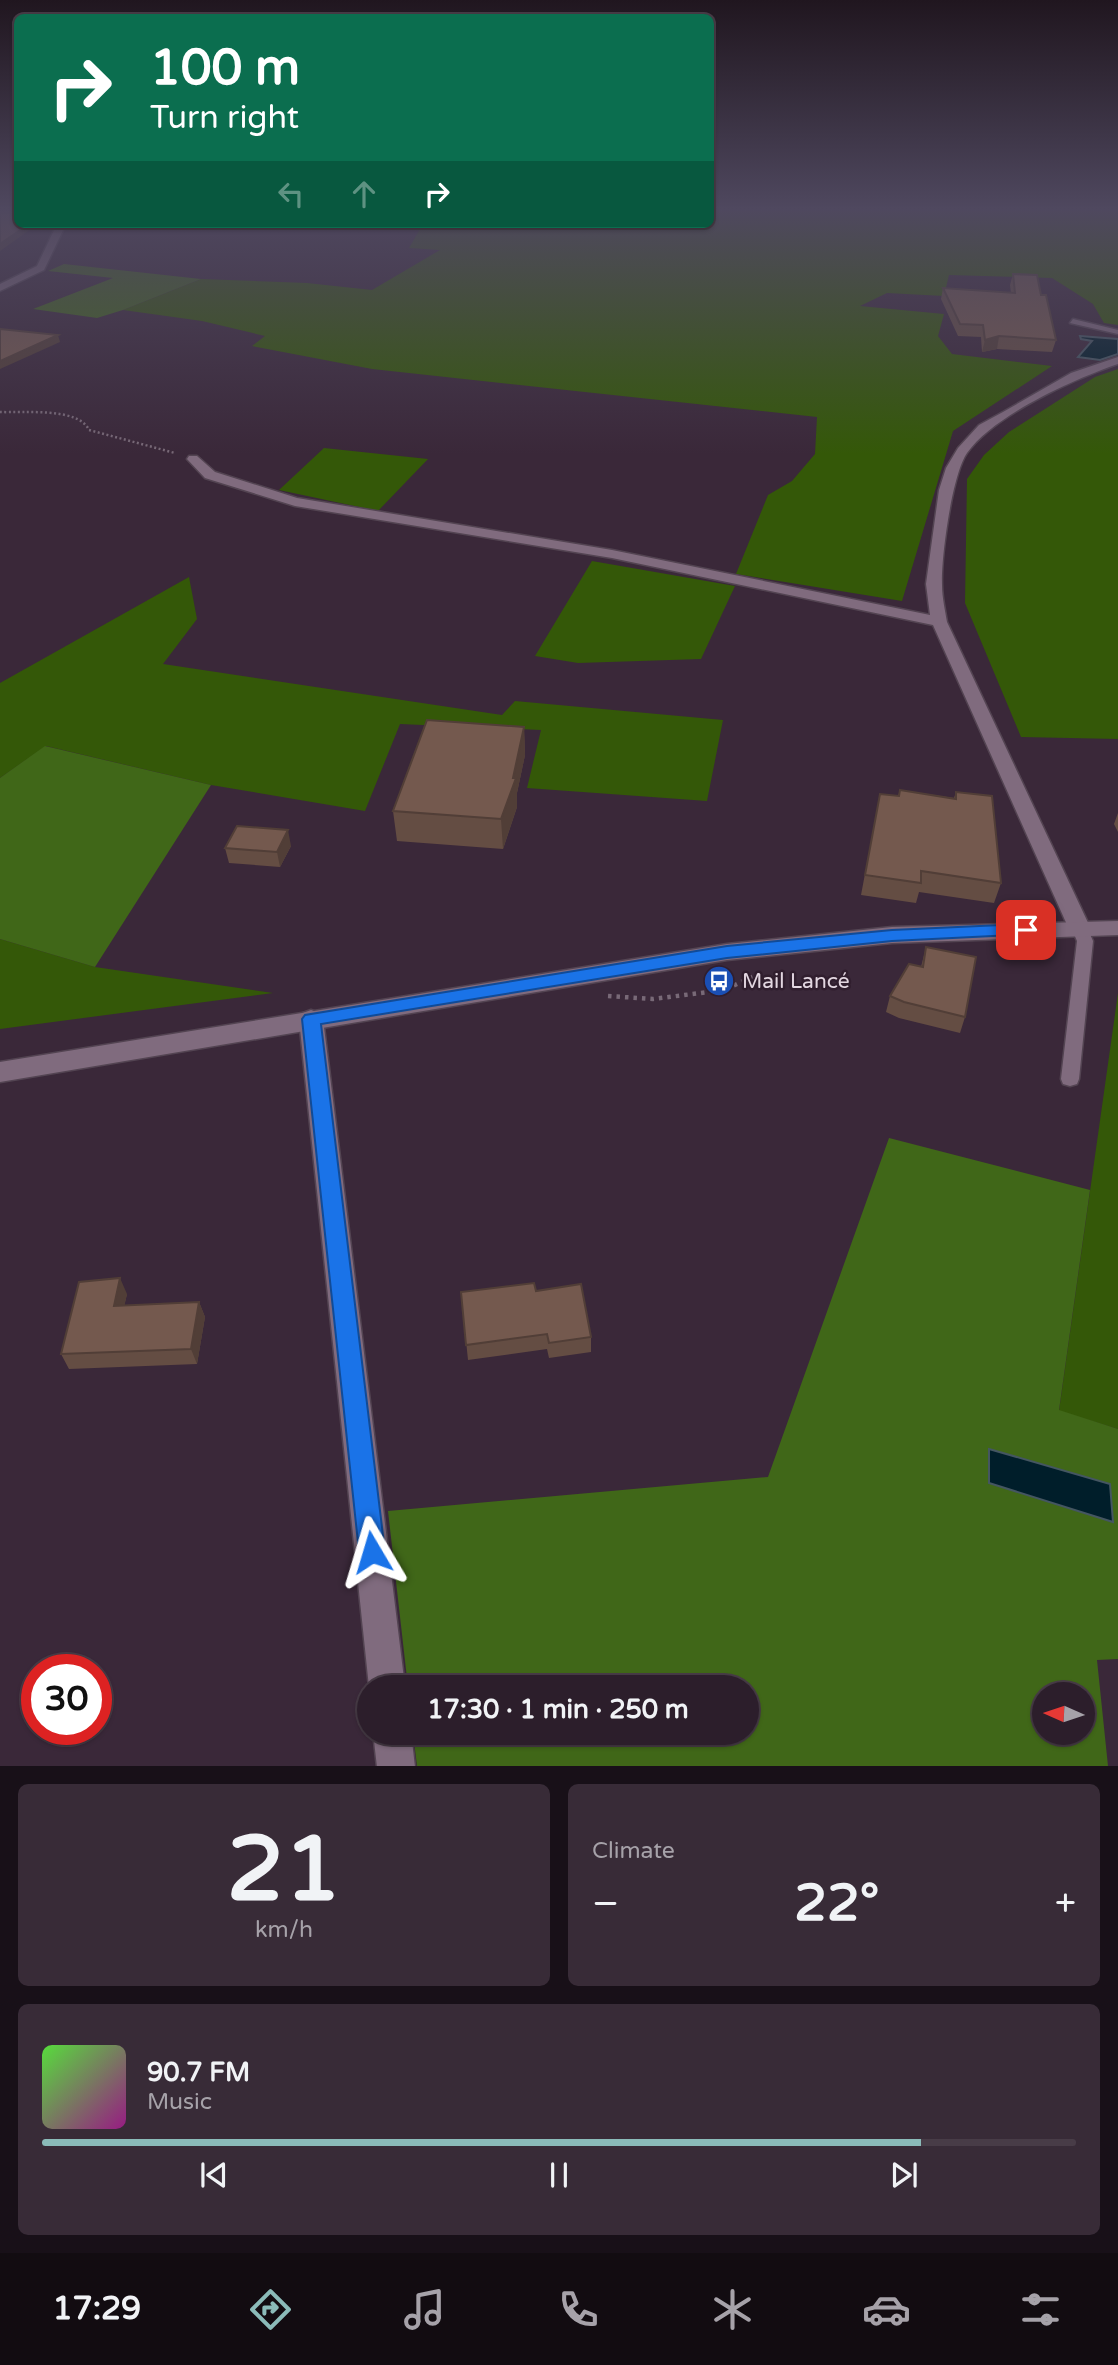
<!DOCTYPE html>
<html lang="en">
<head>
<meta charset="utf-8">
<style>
  body { margin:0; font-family:"Varela Round",sans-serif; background:#382b37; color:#f1f3f6; height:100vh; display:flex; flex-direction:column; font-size:26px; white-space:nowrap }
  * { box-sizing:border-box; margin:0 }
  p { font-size:23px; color:#a6a2a9 }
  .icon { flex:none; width:38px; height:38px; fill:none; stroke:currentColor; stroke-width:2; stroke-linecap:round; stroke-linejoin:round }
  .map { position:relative; height:1766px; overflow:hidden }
  .drawer { display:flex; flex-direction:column; gap:18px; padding:18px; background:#181018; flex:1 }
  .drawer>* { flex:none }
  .hud { position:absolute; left:14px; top:14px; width:700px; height:214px; border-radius:10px; box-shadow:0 2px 5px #0004,0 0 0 2px #483c47; background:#0b6e4f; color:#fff; overflow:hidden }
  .needle { width:46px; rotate:273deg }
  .fabs { position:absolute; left:1032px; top:1682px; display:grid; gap:14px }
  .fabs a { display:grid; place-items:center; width:63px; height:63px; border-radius:50%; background:#2c1e2b; box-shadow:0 2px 5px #0004,0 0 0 2px #483c47; font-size:35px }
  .speed { position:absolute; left:21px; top:1654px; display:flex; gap:14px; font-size:35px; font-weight:700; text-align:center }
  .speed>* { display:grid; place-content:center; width:91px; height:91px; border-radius:50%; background:#2c1e2b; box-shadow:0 2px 5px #0004,0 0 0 2px #483c47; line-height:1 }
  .speed .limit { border:10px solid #d22; background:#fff; color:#111 }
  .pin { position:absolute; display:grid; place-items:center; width:60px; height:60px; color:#fff; margin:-30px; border-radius:14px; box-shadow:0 4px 10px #0006 }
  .me { position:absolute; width:77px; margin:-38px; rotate:353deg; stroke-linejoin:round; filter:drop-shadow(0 0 5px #0008) }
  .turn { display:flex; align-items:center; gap:24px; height:147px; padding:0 21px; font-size:32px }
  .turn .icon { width:91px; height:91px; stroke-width:2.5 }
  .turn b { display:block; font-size:49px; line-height:60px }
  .lanes { display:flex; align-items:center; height:66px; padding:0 21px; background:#0003; justify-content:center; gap:35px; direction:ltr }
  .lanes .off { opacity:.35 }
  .big { font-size:52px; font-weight:700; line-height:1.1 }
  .drawer .widget { flex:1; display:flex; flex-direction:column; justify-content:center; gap:10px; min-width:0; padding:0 24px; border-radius:10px; background:#382b37 }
  .drawer .dial { align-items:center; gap:0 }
  .dial b { font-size:91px; line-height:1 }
  .song { display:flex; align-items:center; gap:21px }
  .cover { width:84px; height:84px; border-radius:10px; background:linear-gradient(135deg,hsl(110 70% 55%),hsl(310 70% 35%)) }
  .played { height:7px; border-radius:4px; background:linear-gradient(90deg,#8bbbb9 85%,#483c47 85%) }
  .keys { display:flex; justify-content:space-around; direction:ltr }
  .heat { display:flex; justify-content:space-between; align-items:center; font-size:38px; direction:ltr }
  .drawer .tiles { flex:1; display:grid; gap:18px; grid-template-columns:1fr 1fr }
  .widget:last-child { grid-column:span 2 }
  .trip { position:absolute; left:357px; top:1675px; width:402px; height:70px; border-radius:35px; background:#2c1e2b; box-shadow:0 2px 5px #0004,0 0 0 2px #483c47; font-weight:700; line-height:70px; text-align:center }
  .tab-bar { display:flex; height:112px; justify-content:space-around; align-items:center; background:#120c11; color:#a6a2a9 }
  .tab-bar .icon { width:49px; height:49px }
  .tab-bar .current { color:#8bbbb9 }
  .tab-bar b { font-size:32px; color:#f1f3f6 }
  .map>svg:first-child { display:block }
  .green { fill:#345808 }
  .forest { fill:#406718; fill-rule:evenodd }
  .water { fill:#001e2a; stroke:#445661; stroke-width:2 }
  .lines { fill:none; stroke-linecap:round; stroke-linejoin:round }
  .service-casing { stroke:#534452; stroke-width:3 }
  .minor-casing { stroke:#534452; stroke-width:3 }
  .secondary-casing { stroke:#534452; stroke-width:3 }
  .path-far1 { stroke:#786977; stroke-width:2.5; stroke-dasharray:2 2.5; stroke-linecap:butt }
  .path { stroke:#786977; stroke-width:4.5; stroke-dasharray:3.5 5; stroke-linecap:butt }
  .service { fill:#806b7e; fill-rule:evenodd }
  .minor { fill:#806b7e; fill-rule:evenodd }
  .secondary { fill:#806b7e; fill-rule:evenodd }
  .wall { fill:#644d43 }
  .shaded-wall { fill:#513e37 }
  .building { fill:#74594e; stroke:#513e37; stroke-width:2 }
  .route { fill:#1a73e8; stroke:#114b97; stroke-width:2 }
  .labels { text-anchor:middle; stroke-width:5; stroke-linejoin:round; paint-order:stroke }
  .poi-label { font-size:21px; fill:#e3d7e1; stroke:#301e2e; text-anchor:start }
</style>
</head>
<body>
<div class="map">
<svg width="1118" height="1767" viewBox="0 0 1118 1767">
  <rect width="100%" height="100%" fill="#3a2839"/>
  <path class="green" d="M711 207H1118V325L1104 323 1093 304 1052 278 949 275 944 296 887 293 860 306 944 314 938 336 952 354 1052 366 953 431 902 601 736 574 768 495 792 481 815 454 817 417 372 369 252 346 265 336 202 321 123 310 201 279 307 283 372 290 440 250 409 248 423 224H710Z
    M1118 369V739L1021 737 965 603 967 479 984 455 1009 432 1095 377Z
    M324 448 428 459 378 511 279 490Z
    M592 561 735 586 701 659 578 663 535 656Z
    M189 577 197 619 163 664 502 715 515 701 723 720 707 801 527 788 541 730 400 724 365 811 211 785 46 746 0 778V683Z
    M0 939 95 967 273 993 0 1029Z
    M1118 993V1429L1059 1411Z"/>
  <path class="forest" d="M64 264 201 279 123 310 97 318 33 309 113 278 48 271Z
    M45 746 211 785 95 967 0 939V778Z
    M889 1138 1090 1190 1059 1410 1118 1429V1659L1097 1660 1108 1766H417L413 1733 747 1732V1687H408L388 1511 768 1477ZM1045 1694H1083V1732H1045Z"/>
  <path class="water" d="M1080 336 1118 339V354L1100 360 1078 357 1092 341 1081 339Z
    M989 1449 1110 1484 1113 1522 989 1483Z"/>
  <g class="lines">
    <g class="service-casing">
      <path id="service" d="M1073 319 1118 330V334L1070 323Z
        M1079 921 1085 923 1093 941 1079 1079 1077 1084 1070 1086 1063 1084 1061 1079 1077 941 1071 927Z"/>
    </g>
    <g class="minor-casing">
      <path id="minor" d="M57 224H66L44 270 0 291V284L37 266Z
        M1118 357V364C1074 379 994 415 967 453 952 475 941 557 942 585 942 597 945 610 947 622L1090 927 1087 932 1079 934 1071 932 1068 927 933 625 612 558 295 506 205 478 187 459 189 456H197L215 472 297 498 612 550 930 615 926 584 939 490 946 468 958 448 979 425 1003 412 1071 373Z
        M311 1010 319 1013 323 1019 405 1687H369L299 1019 303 1013Z
        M373 1732H411L415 1767H377Z"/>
    </g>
    <g class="secondary-casing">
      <path id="secondary" d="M1118 921V935L892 943 727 960 0 1082V1062L727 944 892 927Z"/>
    </g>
    <path class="path-far1" d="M0 412C22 413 79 407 89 430L175 453"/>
    <path class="path" d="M608 996 653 999 724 990 763 972"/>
    <use href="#service" class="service"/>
    <use href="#minor" class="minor"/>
    <use href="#secondary" class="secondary"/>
  </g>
  <path class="wall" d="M1013 274 1041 295 1056 340 1052 352 997 349 982 352 981 337 958 336 941 299 943 288 1011 293 1010 285Z
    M524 727 525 755 517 793V807L503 849 397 841 393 811Z
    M900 790 954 798 956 792 1001 883 994 903 919 892 916 903 861 895 880 794 898 796Z
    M1118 813V832L1114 824Z
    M291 846 280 867 229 863 225 848Z
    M926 947 965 1017 960 1033 899 1018 886 1012 890 996 921 967Z
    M536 1291 591 1337V1352L549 1358 547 1349 468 1360 461 1292Z
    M127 1294 124 1306 199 1302 205 1317 197 1364 69 1369 61 1354Z"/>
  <path class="shaded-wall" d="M29 224H38L0 251V244Z
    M58 335 60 342 0 369V361Z
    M999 336 997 349 982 352 985 340Z
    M524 727 525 755 517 793V807L503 849 501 819 513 778Z
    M288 830 291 846 280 867 277 852Z
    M120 1278 127 1294 121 1321 114 1306Z
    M199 1302 205 1317 197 1364 191 1349Z"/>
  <path class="building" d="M0 213H18V224H29L0 244Z
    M1013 274 1037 275 1041 295H1046L1056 340 999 336 985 340 983 325 960 324 943 288 1015 293Z
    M0 329 58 335 0 361Z
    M427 720 524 727 513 778H516L501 819 393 811Z
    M900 790 956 799V792L992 796 1001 883 921 871V883L865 875 880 794 899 796Z
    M237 826 288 830 277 852 225 848Z
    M926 947 976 957 965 1017 904 1002 890 996 909 964 923 967Z
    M120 1278 114 1306 199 1302 191 1349 61 1354 79 1282Z
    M534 1283 536 1291 581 1284 591 1337 549 1343 547 1334 466 1345 461 1292Z"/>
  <linearGradient id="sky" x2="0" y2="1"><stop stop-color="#20161f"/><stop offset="0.46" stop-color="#4f485f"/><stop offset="1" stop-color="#4f485f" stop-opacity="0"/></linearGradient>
  <rect width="1118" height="454" fill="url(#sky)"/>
  <path class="route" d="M1026 924 1034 930 1031 934 892 941 727 958 321 1024 385 1552 381 1562 372 1565 363 1562 359 1552 302 1019 305 1015 727 946 892 930Z"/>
  <defs>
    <g id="bus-disc" transform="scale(1.575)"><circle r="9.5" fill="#1a4fb4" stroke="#301e2e"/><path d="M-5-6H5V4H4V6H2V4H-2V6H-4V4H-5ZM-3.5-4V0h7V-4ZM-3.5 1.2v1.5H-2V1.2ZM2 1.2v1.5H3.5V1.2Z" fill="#fff"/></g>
  </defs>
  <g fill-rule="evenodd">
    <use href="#bus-disc" x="719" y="981"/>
  </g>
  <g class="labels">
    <g class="poi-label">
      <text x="742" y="988">Mail Lancé</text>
    </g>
  </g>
</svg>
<div class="fabs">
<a><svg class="needle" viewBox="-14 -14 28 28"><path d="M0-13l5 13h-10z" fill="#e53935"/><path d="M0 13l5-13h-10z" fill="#a6a2a9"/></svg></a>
</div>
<div class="speed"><div class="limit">30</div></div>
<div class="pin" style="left:1026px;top:930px;background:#d93025"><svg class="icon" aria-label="arrive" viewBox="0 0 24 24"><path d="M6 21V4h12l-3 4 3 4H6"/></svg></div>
<svg class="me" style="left:372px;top:1552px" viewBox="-20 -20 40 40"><path d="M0-17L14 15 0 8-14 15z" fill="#1a73e8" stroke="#fff" stroke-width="4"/></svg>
<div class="trip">17:30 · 1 min · 250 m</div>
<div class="hud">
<div class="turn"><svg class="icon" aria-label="right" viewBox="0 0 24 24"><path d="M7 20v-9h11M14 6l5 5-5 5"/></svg><div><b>100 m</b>Turn right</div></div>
<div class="lanes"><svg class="icon off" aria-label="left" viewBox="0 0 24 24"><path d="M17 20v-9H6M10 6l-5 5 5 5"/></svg><svg class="icon off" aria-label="ahead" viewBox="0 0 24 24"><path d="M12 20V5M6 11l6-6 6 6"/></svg><svg class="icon" aria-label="right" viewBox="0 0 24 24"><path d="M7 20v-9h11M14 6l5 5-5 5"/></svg></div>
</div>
</div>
<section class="drawer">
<div class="tiles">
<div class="widget dial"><b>21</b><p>km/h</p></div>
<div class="widget"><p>Climate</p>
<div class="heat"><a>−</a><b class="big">22°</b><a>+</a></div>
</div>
<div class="widget">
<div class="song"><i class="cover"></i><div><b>90.7 FM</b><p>Music</p></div></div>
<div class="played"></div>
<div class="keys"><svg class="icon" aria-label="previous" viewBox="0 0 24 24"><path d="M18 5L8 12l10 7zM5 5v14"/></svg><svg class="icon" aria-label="pause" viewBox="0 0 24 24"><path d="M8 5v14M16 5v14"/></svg><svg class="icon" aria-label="next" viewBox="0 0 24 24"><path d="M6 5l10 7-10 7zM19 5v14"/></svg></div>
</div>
</div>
</section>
<nav class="tab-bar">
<b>17:29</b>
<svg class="icon current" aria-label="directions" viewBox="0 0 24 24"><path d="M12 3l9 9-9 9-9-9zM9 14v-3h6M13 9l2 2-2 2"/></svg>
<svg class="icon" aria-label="music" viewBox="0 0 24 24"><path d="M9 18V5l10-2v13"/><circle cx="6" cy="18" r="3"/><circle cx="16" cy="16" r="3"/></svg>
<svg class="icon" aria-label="phone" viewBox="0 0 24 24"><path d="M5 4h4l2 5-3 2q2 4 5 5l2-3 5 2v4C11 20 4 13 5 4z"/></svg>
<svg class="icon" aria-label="climate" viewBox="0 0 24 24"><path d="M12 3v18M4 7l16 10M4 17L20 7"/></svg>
<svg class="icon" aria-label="car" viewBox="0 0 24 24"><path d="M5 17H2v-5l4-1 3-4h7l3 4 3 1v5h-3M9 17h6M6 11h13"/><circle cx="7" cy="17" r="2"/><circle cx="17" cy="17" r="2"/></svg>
<svg class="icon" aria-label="filters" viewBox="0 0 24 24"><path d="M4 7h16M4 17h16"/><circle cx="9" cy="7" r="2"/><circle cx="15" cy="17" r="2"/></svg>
</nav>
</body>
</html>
